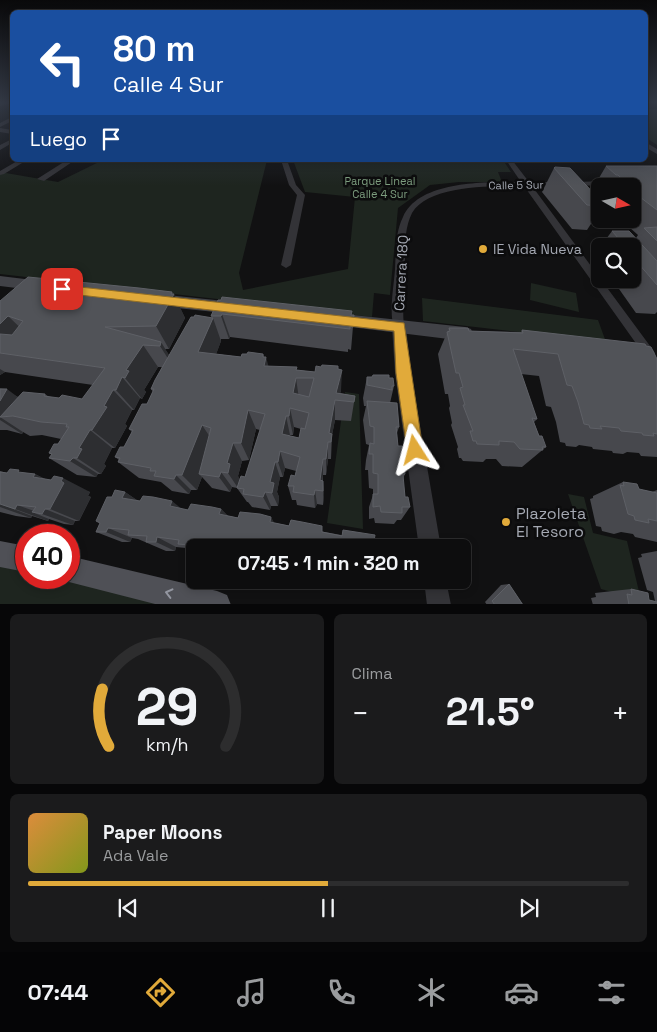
<!DOCTYPE html>
<html lang="es">
<head>
<meta charset="utf-8">
<style>
  body { margin:0; font-family:"Space Grotesk",sans-serif; background:#1b1b1c; color:#f1f3f6; height:100vh; display:flex; flex-direction:column; font-size:19px; white-space:nowrap }
  * { box-sizing:border-box; margin:0 }
  p { font-size:16px; color:#9a9c9e }
  .icon { flex:none; width:28px; height:28px; fill:none; stroke:currentColor; stroke-width:2; stroke-linecap:round; stroke-linejoin:round }
  .map { position:relative; height:604px; overflow:hidden }
  .drawer { display:flex; flex-direction:column; gap:10px; padding:10px; background:#070708; flex:1 }
  .drawer>* { flex:none }
  .hud { position:absolute; left:10px; top:10px; width:638px; height:152px; border-radius:8px; box-shadow:0 2px 8px #0003,0 0 0 1px #2d2d2e; background:#1a4fa0; color:#fff; overflow:hidden }
  .needle { width:32px; rotate:99deg }
  .tools { position:absolute; left:591px; top:178px; display:grid; gap:10px }
  .tools a { display:grid; place-items:center; width:50px; height:50px; border-radius:8px; background:#0d0d0e; box-shadow:0 2px 8px #0003,0 0 0 1px #2d2d2e; font-size:25px }
  .speed { position:absolute; left:15px; top:524px; display:flex; gap:10px; font-size:25px; font-weight:700; text-align:center }
  .speed>* { display:grid; place-content:center; width:65px; height:65px; border-radius:50%; background:#0d0d0e; box-shadow:0 2px 8px #0003,0 0 0 1px #2d2d2e; line-height:1 }
  .speed .limit { border:8px solid #d22; background:#fff; color:#111 }
  .pin { position:absolute; display:grid; place-items:center; width:42px; height:42px; color:#fff; margin:-21px; border-radius:10px; box-shadow:0 2px 8px #0006 }
  .me { position:absolute; width:55px; margin:-28px; rotate:351deg; stroke-linejoin:round; filter:drop-shadow(0 0 4px #0008) }
  .turn { display:flex; align-items:center; gap:18px; height:105px; padding:0 20px; font-size:22px }
  .turn .icon { width:65px; height:65px; stroke-width:2.5 }
  .turn b { display:block; font-size:35px; line-height:42px }
  .then { display:flex; align-items:center; height:48px; padding:0 20px; background:#0003; gap:10px; font-size:19px }
  .big { font-size:38px; font-weight:700; line-height:1.1 }
  .drawer .tile { flex:1; display:flex; flex-direction:column; justify-content:center; gap:8px; min-width:0; padding:0 18px; border-radius:8px; background:#1b1b1c }
  .drawer .dial { align-items:center; gap:0 }
  .dial svg { height:130px; overflow:visible; fill:none; stroke:#2d2d2e; stroke-width:7; stroke-linecap:round; text-anchor:middle }
  .dial text { fill:#f1f3f6; stroke:none }
  .song { display:flex; align-items:center; gap:15px }
  .cover { width:60px; height:60px; border-radius:8px; background:linear-gradient(135deg,hsl(30 70% 55%),hsl(70 70% 35%)) }
  .played { height:5px; border-radius:2px; background:linear-gradient(90deg,#e1aa3a 50%,#2d2d2e 50%) }
  .keys { display:flex; justify-content:space-around; direction:ltr }
  .heat { display:flex; justify-content:space-between; align-items:center; font-size:28px; direction:ltr }
  .drawer .tiles { flex:1; display:grid; gap:10px; grid-template-columns:1fr 1fr }
  .tile:last-child { grid-column:span 2 }
  .trip { position:absolute; left:186px; top:539px; width:285px; height:50px; border-radius:8px; background:#0d0d0e; box-shadow:0 2px 8px #0003,0 0 0 1px #2d2d2e; font-weight:700; line-height:50px; text-align:center }
  .tabs { display:flex; height:80px; justify-content:space-around; align-items:center; background:#050506; color:#9a9c9e }
  .tabs .icon { width:35px; height:35px }
  .tabs .active { color:#e1aa3a }
  .tabs b { font-size:22px; color:#f1f3f6 }
  .map>svg:first-child { display:block }
  .green { fill:#1e251f }
  .lines { fill:none; stroke-linecap:round; stroke-linejoin:round }
  .minor { fill:#333337; fill-rule:evenodd }
  .tertiary { fill:#333337; fill-rule:evenodd }
  .secondary { fill:#414247; fill-rule:evenodd }
  .primary { fill:#4f5056; fill-rule:evenodd }
  .wall { fill:#47484d; fill-rule:evenodd }
  .shaded-wall { fill:#2d2e31 }
  .building { fill:#515358; stroke:#5e6066; fill-rule:evenodd }
  .oneway { stroke:#9396a0 }
  .route { fill:#e1aa3a; stroke:#926e26 }
  .poi-dot { fill:#e1aa3a; stroke:#0c0c0d; stroke-width:2 }
  .labels { text-anchor:middle; stroke-width:5; stroke-linejoin:round; paint-order:stroke }
  .far-park-label { font-size:11px; fill:#7c9c7e; stroke:#0c0c0d }
  .far-street-label { font-size:11px; fill:#a4a8b2; stroke:#0c0c0d }
  .poi-label { font-size:14px; fill:#a4a8b2; stroke:#0c0c0d; text-anchor:start }
  .street-label { font-size:14px; fill:#a4a8b2; stroke:#0c0c0d }
  .near-poi-label { font-size:16px; fill:#a4a8b2; stroke:#0c0c0d; text-anchor:start }
</style>
</head>
<body>
<div class="map">
<svg width="657" height="605" viewBox="0 0 657 605">
  <rect width="100%" height="100%" fill="#111112"/>
  <path class="green" d="M645 109H657V145L645 137Z
    M103 160H267L239 273 243 290 348 269 355 197 305 192 293 160H503L511 172H498L502 182H459L430 185 398 208 390 295 374 293 372 317 0 274V172L58 182Z
    M531 283 576 293 579 312 530 300Z
    M422 298 598 320 606 342 423 321Z
    M345 392 359 394 363 529 327 523Z
    M568 494 584 497 593 533 627 541 641 600 601 589Z
    M0 564 26 570V578H60L178 604 0 605Z"/>
  <g class="lines">
    <path class="minor" d="M0 102H12V103L0 106Z
      M12 117V121L0 127V123Z
      M0 128 12 130V134L0 132Z
      M12 139V143L0 150V145Z
      M645 142 657 149V154L645 147Z
      M19 160H27L4 174 0 175V171Z
      M67 160H75L44 181 37 179Z
      M281 160H287L296 185 305 195 291 265 286 268 281 265 297 195 289 185Z
      M506 160H512L529 182H562L563 184 559 186H532L653 350 655 353 653 356 649 358 645 356 524 186C495 186 429 184 412 213 404 229 405 249 405 266 404 286 402 306 404 327L403 330H395C388 315 394 286 395 269 396 252 395 233 403 217 419 180 487 182 521 182Z
      M609 181H612V185L573 186 569 184 573 182Z"/>
    <path class="tertiary" d="M399 321 404 323 406 327 411 373 441 548H419L395 373 392 327 394 323Z
      M424 580H446L451 605H427Z"/>
    <path class="secondary" d="M0 276 41 281 46 282 48 286 46 290 41 291 0 286Z
      M158 294 234 302 239 304 242 308 239 312 234 314 158 306 153 304 151 300 153 296Z
      M334 313 465 327 471 329 473 334 471 339 465 341 334 325 328 323 326 319 328 315Z"/>
    <path class="primary" d="M0 541 26 546V572L0 567Z
      M69 556 217 591 227 595 231 605H159L69 582 59 578H69Z"/>
  </g>
  <path class="wall" d="M606 166H657V312L655 314 636 313 612 279H632V246H601L612 231 636 238 638 235 620 219H632V186H600V198L592 190Z
    M554 168 600 201V210L587 230 572 229 542 192Z
    M600 247V263L594 255Z
    M172 292 185 318 169 349H165L169 355 212 318 211 316 218 300 354 315 351 350 348 349V352L230 337 229 339H221V341L216 354 241 357 247 354H263L268 366 297 370 315 372 338 369 341 391 340 393 355 396 351 421 335 420 332 435 331 459H328L326 475H323V481L324 495 323 505 317 504 315 508 297 505 296 500H292L288 486 295 476 296 471 285 468 283 477H280L277 492 279 497 278 506H271L270 510 252 507 248 502H247L237 488 232 487 230 492 212 488 202 477 197 490H191L189 494 172 491 161 482 139 478 118 462 119 460 115 457 124 447 132 432 129 429 147 404 153 392 151 389 162 367H158L144 390 146 392 142 399 140 398 134 410H132L125 424 127 426 115 448H112L104 464 106 466 101 474H98L96 477 77 475 49 458 52 455 49 453 58 444 61 439 42 435 30 436 23 432 22 434 7 430H0V388L18 397 45 394 49 397 59 398 82 399 93 385 5 372 0 375V301ZM294 427 301 429 299 438 290 436V435H293ZM256 429 260 430 245 477 240 481 238 476 242 461 249 460Z
    M449 328 469 331 521 332 522 330 646 346 657 359V457L641 456 639 453 627 452 623 454 613 453 612 451 593 449 592 447 579 445 576 447 566 446 565 443 560 442 556 422 551 407 546 406 539 376 521 374 537 419 534 422 539 436 546 447 522 467 502 466 496 459H486L483 462 463 461 461 458H459L457 449 458 447 451 425 452 423 449 408 450 406 448 394H445L438 354Z
    M367 377 389 378 394 386 390 403 399 427 397 433 398 446 405 474 403 479 405 497 410 507 401 520H397L394 524 375 523 374 518 369 519V507L373 495V489L369 488 368 470H365L366 460 369 445 366 444 363 420 366 406H364L363 398Z
    M0 471 7 473H23L35 474 45 479 90 492 88 496 91 497 79 521H75L73 525 64 524 49 519 48 521 32 516 31 518 16 516 0 512Z
    M623 482 639 489 652 492 657 490V542L635 537 633 534 621 532 614 534 602 531 601 527 596 526 590 499 593 498V496Z
    M125 492 138 501 188 510 221 509 228 516 275 523 391 544 396 539 409 548H195V553L186 548 176 547 175 551H166L138 539 132 538 130 542H122L96 532Z
    M657 551V605H593L591 598 596 597 595 593 631 589 649 600 655 601 653 592 647 590 638 558 642 557 641 554Z
    M351 580H409V585L399 589 388 588V584L371 582 367 586 358 585V581Z
    M509 584 523 605H487L485 602 501 585Z"/>
  <path class="shaded-wall" d="M172 292 173 295 174 294 185 318 169 349 156 326Z
    M222 314 230 337 229 339 221 316Z
    M8 316 32 339 0 341V324Z
    M213 318 221 341 209 374 198 352Z
    M161 342 175 365 174 368 160 346Z
    M143 345 158 367 144 390 146 392 142 399 125 378 126 370Z
    M263 354 265 362 266 357 272 379 264 366 263 357Z
    M0 369 5 372 0 375Z
    M342 370 341 391 338 400 336 393Z
    M122 377 140 398 134 410 116 390Z
    M296 378 299 399 293 393Z
    M0 388 7 389 35 410 13 416 0 417Z
    M113 390 132 410 125 424 127 426 115 448 92 430 104 406Z
    M335 400V420L332 435 331 459 332 435 329 433Z
    M290 408 294 427 293 435 289 416Z
    M248 410 256 429 249 460 241 443Z
    M286 416 290 435 287 452 282 434Z
    M0 417 23 432 22 434 0 420Z
    M202 425 214 443 199 474 202 477 197 490 182 475Z
    M90 430 112 448 104 464 106 466 101 474 77 458 79 448Z
    M328 442V459L326 475V459Z
    M233 443 242 461 238 476 240 479 238 488 228 473 227 463Z
    M280 451 285 468 283 477 278 462Z
    M73 458 98 474 96 477 70 461Z
    M323 459V475L321 491 320 480Z
    M275 462 280 477 277 492 279 497 278 506 272 493 270 482Z
    M221 472 232 487 230 492 219 477Z
    M35 474 61 487V481L63 478 90 492 88 496 91 497 79 521 50 509 33 477Z
    M176 475 191 490 189 494 174 479Z
    M323 481 324 495 323 505Z
    M315 490 317 504 315 508 314 495Z
    M125 492 146 506 122 498Z
    M265 492 271 506 270 510 263 497Z
    M172 501 188 514 170 506Z
    M0 504 32 516 31 518 0 507Z
    M17 505 40 513 32 512 49 519 48 521 15 509Z
    M45 509 75 521 73 525 42 514Z
    M221 509 232 521 219 514Z
    M271 517 277 528 270 522Z
    M108 528 132 538 130 542 106 532Z
    M157 537 176 547 175 551 156 542Z"/>
  <path class="building" d="M606 166H657V210L632 191V186H630L618 175H616Z
    M555 167 570 168 600 200V206L587 205 554 168Z
    M657 227V241L644 228Z
    M612 231H629L657 261V285L632 256V246H625Z
    M28 277 139 288 172 292 171 294H174L156 326 105 327 161 342 160 346 143 345 126 370 129 371 125 378 122 377 116 390H113L104 406 107 407 92 430H90L79 448 82 449 77 458H73L70 461 49 458 52 454 49 453 54 444H58L69 427H66L67 424 41 422 13 416 0 417 23 392 45 394 44 396 59 398 62 395 82 399 105 368 0 353V334L12 335 23 321 8 316 0 324V301Z
    M222 297 352 311 351 315H354L353 327 350 326V329L222 314 221 316H211L218 300H221Z
    M195 315 213 318 198 352 241 357 242 354H247L248 352 263 354V357H266L264 366 297 367 296 370 315 372 316 366 321 367 322 365 338 366V369L342 370 336 393 355 396 354 402 335 400 329 433 332 434 331 442H328L326 459H323L320 480 323 481V491L315 490 314 495 293 492 294 486H288L291 475 295 476 300 457 280 451 278 462H275L270 482 274 483 272 493 265 492 263 497 243 494 244 489 237 488 241 476 245 477 265 414 248 410 241 443H233L227 463 230 464 228 473 221 472 219 477 199 474 211 428 202 425 182 475H176L174 479 154 476 156 471H150L151 468 118 462 120 458 115 457 120 447H124L133 430 129 429 142 404H147L154 389H151L155 380 191 317H194ZM296 378H314L309 397 293 393ZM290 408 309 413 305 429 301 428 299 438 282 434 286 416H289Z
    M449 328H468L469 331 523 333 522 330 645 344 646 346 651 347 657 359V434L653 433 654 436 643 435 642 433 621 431 619 428 600 426 602 429 590 428 589 425 584 424 578 402 572 386 567 385 558 354 513 349 537 419 532 418 539 436H542L546 447H542L543 450 520 449 514 442 499 441V445L477 444 476 441H473L470 431H473L463 405H465L460 388 463 387 459 373H456L447 332 450 331Z
    M373 375H389V378H393L394 386H392V390L367 385V377H372Z
    M0 389H7L0 401Z
    M367 401 397 403 399 427H396L398 446H402L405 474 403 475 405 497H408L410 507H402V513L381 512 380 506 373 507V494H378V474L373 473V454H369L370 443 374 444V427L370 426Z
    M10 469 19 470 18 472 35 474 33 477 51 480 54 476 63 478 61 481 64 483 50 509H45L42 514 32 512 36 507 17 505 15 509 0 504V472L7 473Z
    M623 482 637 484 639 489 657 493V521L648 519 649 523 635 520 634 516 628 514 620 485 624 486Z
    M115 490 125 492 122 498 140 501 143 496 153 497 172 501 170 506 188 510 191 504 212 507 221 509 219 514 238 518 240 512 260 514 271 517 270 522 289 526 291 520 302 522 322 526V532L342 536 343 530 375 535 374 541 395 545 396 539 408 540 409 548H218L210 547 209 548H199V546L178 544 179 540 157 537 156 542H146L147 536 128 535 129 530 108 528 106 532H96L100 523 96 521 107 497H112Z
    M396 580H409V585L396 583Z
    M509 584 523 605H495L492 601Z
    M631 589 648 593 649 600 657 602V605H629L627 594 632 595Z"/>
  <defs><path id="oneway-chevron" d="M-2-3.5L2.5 0L-2 3.5" fill="none" stroke-width="1.6" stroke-linecap="round" stroke-linejoin="round" transform="scale(1.25)"/></defs>
  <use class="oneway" href="#oneway-chevron" transform="translate(169 593) rotate(-166)"/>
  <linearGradient id="sky" x2="0" y2="1"><stop stop-color="#09090a"/><stop offset="0.55" stop-color="#323844"/><stop offset="1" stop-color="#323844" stop-opacity="0"/></linearGradient>
  <rect width="657" height="186" fill="url(#sky)"/>
  <path class="route" d="M62 285 404 323 423 450 420 456 415 458 410 456 407 450 396 373 394 331 62 293 56 289Z"/>
  <g class="poi-dot">
    <circle cx="483" cy="249" r="5"/>
    <circle cx="506" cy="522" r="5"/>
  </g>
  <g class="labels">
    <g class="far-park-label">
      <text x="380" y="185">Parque Lineal<tspan x="380" dy="13">Calle 4 Sur</tspan></text>
    </g>
    <g class="far-street-label">
      <text transform="translate(516 185) rotate(-1)" y="4">Calle 5 Sur</text>
    </g>
    <g class="poi-label">
      <text x="493" y="254">IE Vida Nueva</text>
    </g>
    <g class="street-label">
      <text transform="translate(401 273) rotate(-87)" y="5">Carrera 18Q</text>
    </g>
    <g class="near-poi-label">
      <text x="516" y="519">Plazoleta<tspan x="516" dy="18">El Tesoro</tspan></text>
    </g>
  </g>
</svg>
<div class="tools">
<a><svg class="needle" viewBox="-14 -14 28 28"><path d="M0-13l5 13h-10z" fill="#e53935"/><path d="M0 13l5-13h-10z" fill="#9a9c9e"/></svg></a>
<a><svg class="icon" aria-label="search" viewBox="0 0 24 24"><circle cx="10" cy="10" r="6"/><path d="M15 15l6 6"/></svg></a>
</div>
<div class="speed"><div class="limit">40</div></div>
<div class="pin" style="left:62px;top:289px;background:#d93025"><svg class="icon" aria-label="arrive" viewBox="0 0 24 24"><path d="M6 21V4h12l-3 4 3 4H6"/></svg></div>
<svg class="me" style="left:415px;top:450px" viewBox="-20 -20 40 40"><path d="M0-17L14 15 0 8-14 15z" fill="#e1aa3a" stroke="#fff" stroke-width="4"/></svg>
<div class="trip">07:45 · 1 min · 320 m</div>
<div class="hud">
<div class="turn"><svg class="icon" aria-label="left" viewBox="0 0 24 24"><path d="M17 20v-9H6M10 6l-5 5 5 5"/></svg><div><b>80 m</b>Calle 4 Sur</div></div>
<div class="then">Luego<svg class="icon" aria-label="arrive" viewBox="0 0 24 24"><path d="M6 21V4h12l-3 4 3 4H6"/></svg></div>
</div>
</div>
<section class="drawer">
<div class="tiles">
<div class="tile dial"><svg viewBox="0 0 100 80">
<path d="M14 69A42 42 0 1 1 86 69"/>
<path d="M14 69A42 42 0 0 1 10 34" stroke="#e1aa3a"/>
<text x="50" y="56" font-size="32" font-weight="700">29</text>
<text x="50" y="72" font-size="11">km/h</text>
</svg></div>
<div class="tile"><p>Clima</p>
<div class="heat"><a>−</a><b class="big">21.5°</b><a>+</a></div>
</div>
<div class="tile">
<div class="song"><i class="cover"></i><div><b>Paper Moons</b><p>Ada Vale</p></div></div>
<div class="played"></div>
<div class="keys"><svg class="icon" aria-label="previous" viewBox="0 0 24 24"><path d="M18 5L8 12l10 7zM5 5v14"/></svg><svg class="icon" aria-label="pause" viewBox="0 0 24 24"><path d="M8 5v14M16 5v14"/></svg><svg class="icon" aria-label="next" viewBox="0 0 24 24"><path d="M6 5l10 7-10 7zM19 5v14"/></svg></div>
</div>
</div>
</section>
<nav class="tabs">
<b>07:44</b>
<svg class="icon active" aria-label="directions" viewBox="0 0 24 24"><path d="M12 3l9 9-9 9-9-9zM9 14v-3h6M13 9l2 2-2 2"/></svg>
<svg class="icon" aria-label="music" viewBox="0 0 24 24"><path d="M9 18V5l10-2v13"/><circle cx="6" cy="18" r="3"/><circle cx="16" cy="16" r="3"/></svg>
<svg class="icon" aria-label="phone" viewBox="0 0 24 24"><path d="M5 4h4l2 5-3 2q2 4 5 5l2-3 5 2v4C11 20 4 13 5 4z"/></svg>
<svg class="icon" aria-label="climate" viewBox="0 0 24 24"><path d="M12 3v18M4 7l16 10M4 17L20 7"/></svg>
<svg class="icon" aria-label="car" viewBox="0 0 24 24"><path d="M5 17H2v-5l4-1 3-4h7l3 4 3 1v5h-3M9 17h6M6 11h13"/><circle cx="7" cy="17" r="2"/><circle cx="17" cy="17" r="2"/></svg>
<svg class="icon" aria-label="filters" viewBox="0 0 24 24"><path d="M4 7h16M4 17h16"/><circle cx="9" cy="7" r="2"/><circle cx="15" cy="17" r="2"/></svg>
</nav>
</body>
</html>
